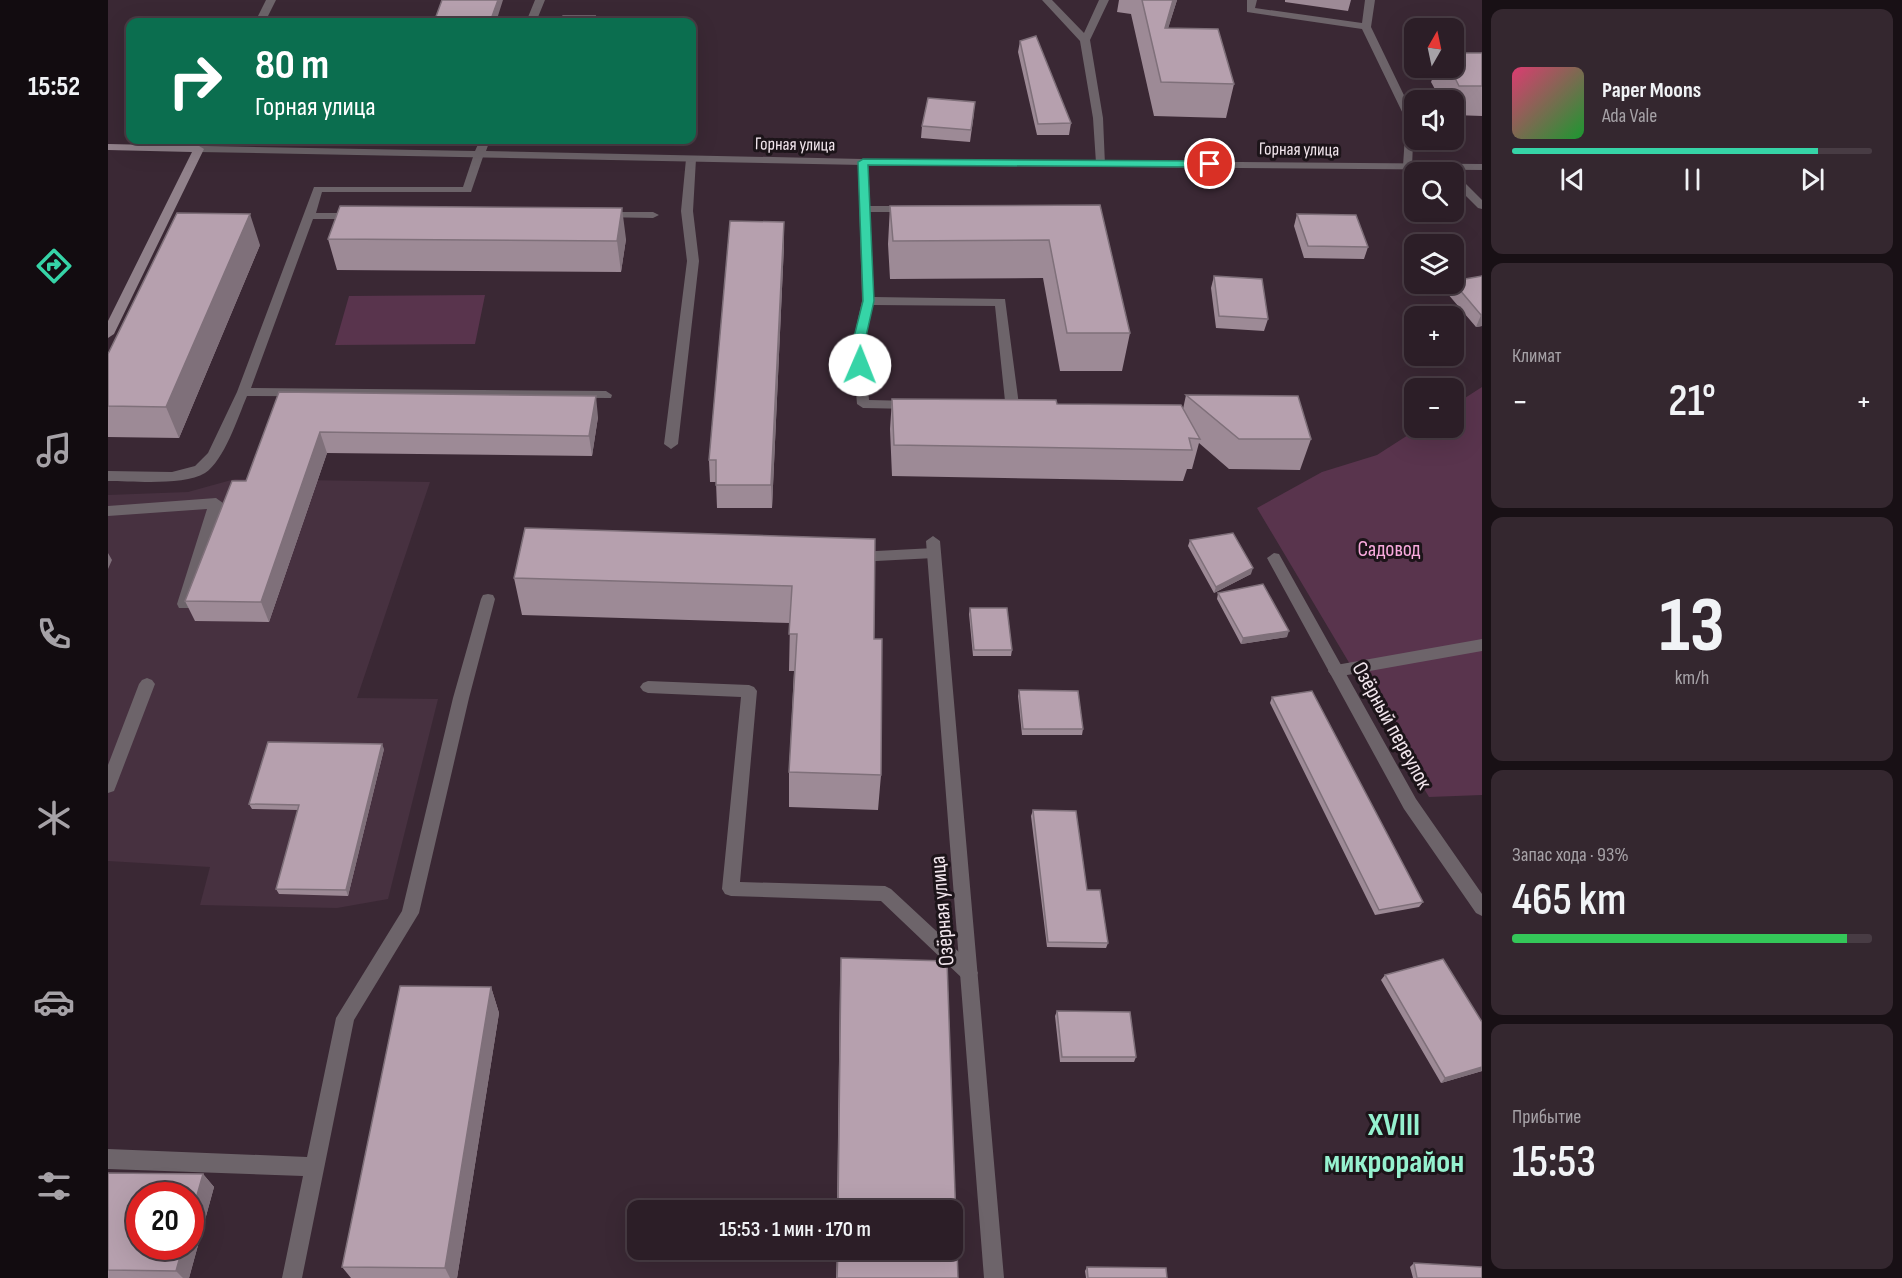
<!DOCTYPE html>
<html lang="ru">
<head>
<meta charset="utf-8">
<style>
  body { margin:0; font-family:"Sofia Sans Condensed",sans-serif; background:#34272f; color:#f1f3f6; height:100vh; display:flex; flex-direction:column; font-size:22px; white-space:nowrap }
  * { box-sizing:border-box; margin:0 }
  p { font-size:20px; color:#a6a2a7 }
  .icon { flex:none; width:33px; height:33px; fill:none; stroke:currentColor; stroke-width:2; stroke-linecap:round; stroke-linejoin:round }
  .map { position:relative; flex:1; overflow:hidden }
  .details { display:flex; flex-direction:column; gap:9px; padding:9px; background:#181015; width:420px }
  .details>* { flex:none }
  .guide { position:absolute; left:18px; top:18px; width:570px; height:126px; border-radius:12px; box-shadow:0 6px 24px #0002,0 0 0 2px #483c44; background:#0b6e4f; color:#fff; overflow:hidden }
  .needle { width:39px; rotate:9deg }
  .buttons { position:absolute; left:1296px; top:18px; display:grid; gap:12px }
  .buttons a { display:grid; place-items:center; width:60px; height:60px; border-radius:12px; background:#2c1e27; box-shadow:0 6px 24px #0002,0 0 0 2px #483c44; font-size:30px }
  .speed { position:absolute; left:18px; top:1182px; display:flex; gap:12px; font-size:30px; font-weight:700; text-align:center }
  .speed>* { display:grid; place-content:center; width:78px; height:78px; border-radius:50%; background:#2c1e27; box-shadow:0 6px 24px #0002,0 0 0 2px #483c44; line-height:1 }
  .speed .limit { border:9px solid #d22; background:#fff; color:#111 }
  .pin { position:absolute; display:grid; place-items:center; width:51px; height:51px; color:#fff; margin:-26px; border:3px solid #fff; border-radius:50%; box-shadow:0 2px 6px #0007 }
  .me { position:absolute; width:66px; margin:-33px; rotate:1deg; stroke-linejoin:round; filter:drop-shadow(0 0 4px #0008) }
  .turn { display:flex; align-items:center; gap:21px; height:126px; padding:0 30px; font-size:27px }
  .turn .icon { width:78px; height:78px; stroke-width:2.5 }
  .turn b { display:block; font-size:42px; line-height:51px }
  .big { font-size:45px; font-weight:600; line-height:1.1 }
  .details .card { flex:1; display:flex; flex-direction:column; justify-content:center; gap:9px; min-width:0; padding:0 21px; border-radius:12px; background:#34272f }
  .details .dial { align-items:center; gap:0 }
  .dial b { font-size:78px; line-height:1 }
  .song { display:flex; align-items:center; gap:18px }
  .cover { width:72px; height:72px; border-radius:9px; background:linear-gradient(135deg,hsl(340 70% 55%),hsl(130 70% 35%)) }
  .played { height:6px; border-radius:3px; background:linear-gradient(90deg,#36d4a7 85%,#483c44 85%) }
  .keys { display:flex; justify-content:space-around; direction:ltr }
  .heat { display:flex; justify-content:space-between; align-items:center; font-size:33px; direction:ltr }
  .charge { height:9px; border-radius:4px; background:linear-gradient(90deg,#34c759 93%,#483c44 0) }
  .trip { position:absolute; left:519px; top:1200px; width:336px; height:60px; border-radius:12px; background:#2c1e27; box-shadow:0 6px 24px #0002,0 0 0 2px #483c44; font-weight:600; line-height:60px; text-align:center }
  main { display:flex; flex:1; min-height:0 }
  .tab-bar { display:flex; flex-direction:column; width:108px; justify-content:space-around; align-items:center; background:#120c10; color:#a6a2a7 }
  .tab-bar .icon { width:42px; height:42px }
  .tab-bar .selected { color:#36d4a7 }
  .tab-bar b { font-size:27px; color:#f1f3f6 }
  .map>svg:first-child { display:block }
  .built { fill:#473140 }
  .green { fill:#59344d }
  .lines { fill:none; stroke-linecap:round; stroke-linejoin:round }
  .lane { fill:#6d646a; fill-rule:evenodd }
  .street { fill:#6d646a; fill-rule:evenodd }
  .secondary { fill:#91828b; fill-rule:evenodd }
  .wall { fill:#9d8a96 }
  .shaded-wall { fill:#7f707a }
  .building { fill:#b6a0ae; stroke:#7f707a; stroke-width:1.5 }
  .route { fill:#36d4a7; stroke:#238a6d; stroke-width:1.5 }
  .labels { text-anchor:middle; stroke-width:6; stroke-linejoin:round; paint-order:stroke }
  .far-street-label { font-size:18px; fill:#f2e6ed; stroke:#1c1419 }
  .park-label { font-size:22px; fill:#f8aadd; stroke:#1c1419 }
  .street-label { font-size:22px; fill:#f2e6ed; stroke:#1c1419 }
  .near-quarter-label { font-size:32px; font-weight:bold; fill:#95f1cf; stroke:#1c1419 }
</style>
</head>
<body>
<main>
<nav class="tab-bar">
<b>15:52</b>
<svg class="icon selected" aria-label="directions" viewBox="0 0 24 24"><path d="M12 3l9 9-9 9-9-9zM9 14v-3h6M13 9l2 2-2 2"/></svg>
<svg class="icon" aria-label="music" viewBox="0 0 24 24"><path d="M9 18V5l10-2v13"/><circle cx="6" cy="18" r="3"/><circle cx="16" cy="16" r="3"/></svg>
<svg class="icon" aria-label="phone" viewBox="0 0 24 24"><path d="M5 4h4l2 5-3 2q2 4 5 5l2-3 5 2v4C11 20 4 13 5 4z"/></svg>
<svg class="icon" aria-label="climate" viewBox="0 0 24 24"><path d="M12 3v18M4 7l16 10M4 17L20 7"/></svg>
<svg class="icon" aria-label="car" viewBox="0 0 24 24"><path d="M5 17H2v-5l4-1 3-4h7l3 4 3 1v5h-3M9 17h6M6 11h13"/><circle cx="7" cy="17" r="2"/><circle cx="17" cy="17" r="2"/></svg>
<svg class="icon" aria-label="filters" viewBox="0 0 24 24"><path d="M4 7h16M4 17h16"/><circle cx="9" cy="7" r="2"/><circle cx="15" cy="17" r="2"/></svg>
</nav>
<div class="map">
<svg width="1374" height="1278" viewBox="0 0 1374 1278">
  <rect width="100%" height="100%" fill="#3a2834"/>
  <path class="built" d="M127 479 322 482 249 698 330 699 280 899 229 908 92 905 102 867 0 861V495L80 492Z"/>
  <path class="green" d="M377 295 367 344 227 345 241 296Z
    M1374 387V795L1321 797 1149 508 1214 472 1269 455 1311 428H1346V405Z"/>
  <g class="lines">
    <path class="lane" d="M934 0H944L976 33 991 0H1001L982 40 995 118 997 165 993 166 988 163 985 118 972 41Z
      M1139 0H1149L1147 8 1254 23 1257 0H1267L1263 27 1306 116 1304 168 1300 169 1295 166 1298 120 1254 29 1139 12Z
      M371 151 376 154 363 192H214L208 213H250L256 216 250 219H205L143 388 498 391 504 395 503 398 139 396C130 417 116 461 97 473 76 486 25 481 0 481V471L64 472 87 466 100 453 129 392 206 187H355L366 154Z
      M583 156 588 159 585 211 591 261 570 444 563 449 556 444 579 261 573 211 578 159Z
      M755 159 760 162 762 206H802L808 209 802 212H762L766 297 897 299 911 405 909 408 888 409 881 405 883 402 897 401 887 306 765 305 756 345 761 400 804 401 811 405 804 409 755 408 749 404 744 345 754 301 750 162Z
      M1346 175 1350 176 1374 200V209L1370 208 1346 184Z
      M496 212H545L551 215 545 218 492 217V213Z
      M108 498 115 503 83 604 81 608H71L69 604 99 509 0 516V506Z
      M826 548 833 553 826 558 749 562 742 557 749 552Z
      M380 594 385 595 387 599 361 698 311 913 246 1020 194 1278H174L195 1176 0 1169V1149L199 1157 228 1018 294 911 345 698 373 599 375 595Z
      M1374 639V651L1228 677 1223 675 1220 671 1223 667 1228 665Z
      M39 678 44 680 47 684 8 786 6 791 0 793V765L31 684 34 680Z
      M540 681 641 685 646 687 649 691 632 882 777 886 783 889 867 967 870 973 867 979 861 981 855 979 773 901 623 896 617 894 614 889 633 697 540 693 535 691 532 687 535 683Z"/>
    <path class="street" d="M158 0H168L157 22H147Z
      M427 0H437L428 22H418Z
      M91 140H101L98 146 367 151 372 140H382L378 151 755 159 1374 164V170L755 165 91 152 86 149Z
      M825 536 832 541 896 1278H876L818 541Z
      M1166 553 1171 554 1308 799 1374 894V916L1368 913 1296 809 1159 558Z"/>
    <path class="secondary" d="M0 144 91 146 96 149 6 334 0 338V321L84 152 0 150Z"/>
  </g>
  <path class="wall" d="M1011 0H1069L1060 28 1126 84 1118 118 1046 116 1023 14 1009 12Z
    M1177 0H1243L1240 11 1177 2Z
    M912 41 963 123 961 135H929L910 52Z
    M1374 53V116L1346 115V100H1333L1323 82 1329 68H1346Z
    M866 113 862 142 813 138 814 126Z
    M992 205 1022 333 1014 371H952L935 278 782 279 780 244 782 206Z
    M1189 214 1260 247 1256 259 1196 258 1186 226Z
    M220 239H518L513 272 229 270Z
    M152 245 71 438 0 437V354Z
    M676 245 664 508H609L608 482H602L601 460Z
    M1106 276 1160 319 1156 331 1108 328 1103 288Z
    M1374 276V326L1368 327 1339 293 1343 284H1346V281Z
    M171 392 490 417 484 456 219 453 161 622 87 621 77 601 138 481Z
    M1078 395 1203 439 1192 470 1121 469 1091 443 1084 469H1079L1075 481 784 476 782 429 784 399 1075 409Z
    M767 539 766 639 773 775 770 810 681 807V772L686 671H681L682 623 414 615 406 578Z
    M1082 540 1143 574 1106 593 1080 546Z
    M1110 593 1179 637 1133 644 1109 599Z
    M862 608 904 650 903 656H865L861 614Z
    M911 690 975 729 974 735H914L910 696Z
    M1164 697 1315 902 1311 907 1267 915 1162 703Z
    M276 749 240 896 171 894 168 889 190 810 144 809 141 804Z
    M925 810 979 890 1000 943 998 948 939 947 923 816Z
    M733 958 839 961 850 1278H728L729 1250H844V1210H729L732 984Z
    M1277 975 1374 1022V1071L1333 1083 1273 980Z
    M383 987 391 1013 349 1278H243L234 1267Z
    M949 1011 1028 1057 1026 1062H952L947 1016Z
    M0 1173 95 1174 106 1187 81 1278H0Z
    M1306 1263 1374 1278H1305L1302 1267Z
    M979 1267 1059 1278H978L977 1271Z"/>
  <path class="shaded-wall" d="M390 0H395L388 22H382Z
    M1065 0H1069L1050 61 1057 28Z
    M514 208 518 239 513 272 509 241Z
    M142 214 152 245 71 438 58 407Z
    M676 222V245L664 508 663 485Z
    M1373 315H1374V326L1368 327Z
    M488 396 490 417 484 456 481 436Z
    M212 432 219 453 161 622 153 602Z
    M0 553 4 560 0 569Z
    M1145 568 1143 574 1106 593 1108 587Z
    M1181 631 1179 637 1133 644 1135 638Z
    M274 744 276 749 240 896 238 890Z
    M383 987 391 1013 349 1278H342L337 1268Z
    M1374 1067V1071L1333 1083 1337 1078Z
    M95 1174 106 1187 81 1278H75L68 1271 75 1246H82V1220Z"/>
  <path class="building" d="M334 0H390L382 22H326Z
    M1034 0H1065L1057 28 1110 29 1126 84 1053 82Z
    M455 16H487L484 22H453Z
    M928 36 963 123 930 124 912 41Z
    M1346 53H1374V86H1351L1342 68H1346Z
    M820 98 867 102 863 130 814 126Z
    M992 205 1022 333H959L941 240 785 241 782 206Z
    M232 206 514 208 509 241 220 239Z
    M69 213 142 214 58 407 0 406V354Z
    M1189 214 1248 215 1260 247 1200 246Z
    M622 221 676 222 663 485H608V460H601Z
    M1106 276 1154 279 1160 319 1111 316Z
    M1374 276V315H1373L1346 283V281Z
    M171 392 488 396 481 436 212 432 153 602 77 601 124 481H138Z
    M1078 395 1190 396 1203 439H1131Z
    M784 399 948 400 949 404 1073 405 1092 439 1081 438 1084 450 786 445Z
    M417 528 767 539 766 639H774L773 775 681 772 689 634H681L684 586 406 578Z
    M1125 533 1145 568 1108 587 1082 540Z
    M1155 584 1181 631 1135 638 1110 593Z
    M862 608H899L904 650H866Z
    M911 690 970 691 975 729H915Z
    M1204 691 1315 902 1271 910 1164 697Z
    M160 742 274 744 238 890 168 889 191 805 141 804Z
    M925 810 968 811 979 890H992L1000 943 940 942Z
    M733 958 839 961 850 1278H729L730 1250H844V1210H730Z
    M1335 959 1374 1022V1067L1337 1078 1277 975Z
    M292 986 383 987 337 1268 234 1267Z
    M949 1011 1022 1012 1028 1057H954Z
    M0 1173 95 1174 82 1220V1196H32V1246H75L68 1271 0 1270Z
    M1306 1263 1374 1267V1278H1309Z
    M979 1267 1058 1268 1059 1278H980Z"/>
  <path class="route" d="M755 159 1102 161 1107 164 1102 167 760 165 766 301 756 345 757 365 752 369 746 365 744 345 755 301 750 162Z"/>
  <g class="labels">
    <g class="far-street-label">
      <text transform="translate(687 144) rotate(1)" y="6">Горная улица</text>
      <text transform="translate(1191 149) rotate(1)" y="6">Горная улица</text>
    </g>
    <g class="park-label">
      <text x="1281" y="556">Садовод</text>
    </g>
    <g class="street-label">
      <text transform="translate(1285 725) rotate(61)" y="8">Озёрный переулок</text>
      <text transform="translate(833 911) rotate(-95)" y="8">Озёрная улица</text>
    </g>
    <g class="near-quarter-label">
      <text x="1286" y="1135">XVIII<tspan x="1286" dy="37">микрорайон</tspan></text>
    </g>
  </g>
</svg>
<div class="buttons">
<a><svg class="needle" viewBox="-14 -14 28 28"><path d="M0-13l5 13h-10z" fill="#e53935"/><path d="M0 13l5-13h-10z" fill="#a6a2a7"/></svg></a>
<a><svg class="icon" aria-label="sound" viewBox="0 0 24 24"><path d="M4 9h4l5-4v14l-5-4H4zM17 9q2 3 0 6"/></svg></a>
<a><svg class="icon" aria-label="search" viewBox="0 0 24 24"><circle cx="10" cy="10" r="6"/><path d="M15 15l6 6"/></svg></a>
<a><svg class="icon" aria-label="layers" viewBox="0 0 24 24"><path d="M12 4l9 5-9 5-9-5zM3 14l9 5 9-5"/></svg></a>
<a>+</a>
<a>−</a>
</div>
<div class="speed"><div class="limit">20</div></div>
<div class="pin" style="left:1102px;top:164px;background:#d93025"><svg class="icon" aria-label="arrive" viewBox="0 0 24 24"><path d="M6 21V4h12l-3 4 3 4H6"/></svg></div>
<svg class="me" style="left:752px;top:365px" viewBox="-20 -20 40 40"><circle r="19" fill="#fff"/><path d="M0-13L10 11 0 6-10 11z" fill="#36d4a7"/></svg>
<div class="trip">15:53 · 1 мин · 170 m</div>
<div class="guide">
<div class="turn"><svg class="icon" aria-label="right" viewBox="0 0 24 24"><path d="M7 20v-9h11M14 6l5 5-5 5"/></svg><div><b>80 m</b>Горная улица</div></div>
</div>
</div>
<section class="details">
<div class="card">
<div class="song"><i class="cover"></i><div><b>Paper Moons</b><p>Ada Vale</p></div></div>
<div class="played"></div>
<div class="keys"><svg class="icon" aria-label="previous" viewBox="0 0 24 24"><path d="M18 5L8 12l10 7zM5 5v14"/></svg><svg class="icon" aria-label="pause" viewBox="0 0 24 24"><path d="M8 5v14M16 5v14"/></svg><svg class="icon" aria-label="next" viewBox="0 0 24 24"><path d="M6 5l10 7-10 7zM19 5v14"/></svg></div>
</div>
<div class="card"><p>Климат</p>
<div class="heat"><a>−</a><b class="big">21°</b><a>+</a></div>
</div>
<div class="card dial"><b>13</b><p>km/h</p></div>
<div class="card"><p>Запас хода · 93%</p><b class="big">465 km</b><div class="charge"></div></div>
<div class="card"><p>Прибытие</p><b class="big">15:53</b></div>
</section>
</main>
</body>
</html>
